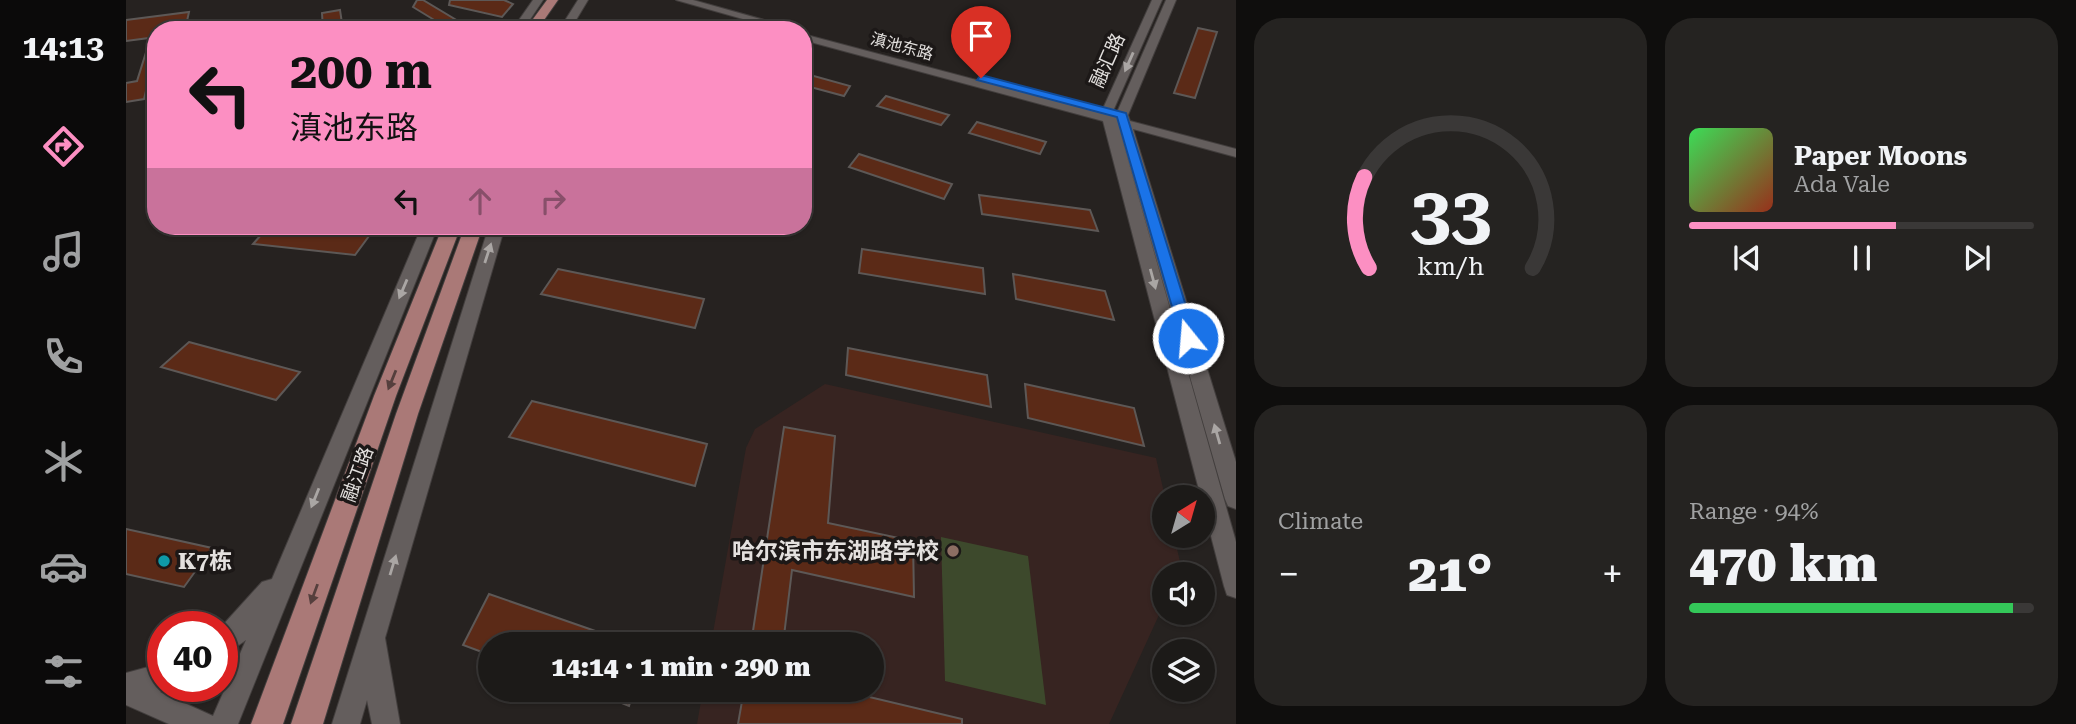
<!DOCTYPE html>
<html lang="en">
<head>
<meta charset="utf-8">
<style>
  body { margin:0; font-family:"Roboto Serif","Noto Sans SC",serif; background:#252321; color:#f1f3f6; height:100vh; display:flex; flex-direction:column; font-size:26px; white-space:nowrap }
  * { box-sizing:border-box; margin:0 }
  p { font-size:23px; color:#a0a1a2 }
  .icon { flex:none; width:38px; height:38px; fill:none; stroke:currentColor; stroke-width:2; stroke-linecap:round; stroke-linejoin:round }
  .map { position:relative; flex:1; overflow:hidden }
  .side { display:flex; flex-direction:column; gap:18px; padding:18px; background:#0f0e0d; width:840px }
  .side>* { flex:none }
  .banner { position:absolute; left:21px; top:21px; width:665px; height:214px; border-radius:28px; box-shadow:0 2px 5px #0004,0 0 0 2px #3a3837; background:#fc8fc2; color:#111; overflow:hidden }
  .needle { width:46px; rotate:37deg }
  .buttons { position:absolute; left:1026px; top:485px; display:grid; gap:14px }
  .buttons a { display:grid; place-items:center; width:63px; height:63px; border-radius:50%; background:#1c1a18; box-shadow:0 2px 5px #0004,0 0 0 2px #3a3837; font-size:35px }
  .speed { position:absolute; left:21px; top:611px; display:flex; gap:14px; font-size:35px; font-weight:700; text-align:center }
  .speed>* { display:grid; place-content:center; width:91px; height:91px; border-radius:50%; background:#1c1a18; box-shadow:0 2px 5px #0004,0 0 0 2px #3a3837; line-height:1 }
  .speed .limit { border:10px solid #d22; background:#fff; color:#111 }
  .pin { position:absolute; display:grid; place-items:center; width:60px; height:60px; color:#fff; margin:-72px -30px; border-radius:50% 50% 50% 0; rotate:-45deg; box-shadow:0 0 7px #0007 }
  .pin .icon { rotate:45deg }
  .me { position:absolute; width:77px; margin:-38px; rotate:343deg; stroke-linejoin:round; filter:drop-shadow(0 0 5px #0008) }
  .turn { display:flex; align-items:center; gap:24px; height:147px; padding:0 28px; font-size:32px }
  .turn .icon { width:91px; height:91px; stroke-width:2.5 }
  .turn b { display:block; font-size:49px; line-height:60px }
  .lanes { display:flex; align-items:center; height:66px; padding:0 28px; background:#0003; justify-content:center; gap:35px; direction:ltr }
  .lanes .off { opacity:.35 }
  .big { font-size:52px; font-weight:800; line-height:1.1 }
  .side .card { flex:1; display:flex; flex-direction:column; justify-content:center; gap:10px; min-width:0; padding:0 24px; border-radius:28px; background:#252321 }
  .side .dial { align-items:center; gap:0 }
  .dial svg { height:182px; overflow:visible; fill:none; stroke:#3a3837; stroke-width:7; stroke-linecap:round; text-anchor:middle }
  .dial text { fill:#f1f3f6; stroke:none }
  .song { display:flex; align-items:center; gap:21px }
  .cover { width:84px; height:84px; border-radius:10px; background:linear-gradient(135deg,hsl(130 70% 55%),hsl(10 70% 35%)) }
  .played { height:7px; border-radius:4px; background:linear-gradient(90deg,#fc8fc2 60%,#3a3837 60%) }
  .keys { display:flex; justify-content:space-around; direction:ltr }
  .heat { display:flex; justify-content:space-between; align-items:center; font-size:38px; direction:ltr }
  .charge { height:10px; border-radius:5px; background:linear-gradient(90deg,#34c759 94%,#3a3837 0) }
  .side .tiles { flex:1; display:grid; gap:18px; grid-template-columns:repeat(2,1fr) }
  .trip { position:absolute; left:352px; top:632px; width:406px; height:70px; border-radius:35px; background:#1c1a18; box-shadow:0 2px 5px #0004,0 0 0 2px #3a3837; font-weight:800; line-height:70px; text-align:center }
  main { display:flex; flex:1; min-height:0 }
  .tab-bar { display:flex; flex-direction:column; width:126px; justify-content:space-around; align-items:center; background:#0b0a0a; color:#a0a1a2 }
  .tab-bar .icon { width:49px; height:49px }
  .tab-bar .active { color:#fc8fc2 }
  .tab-bar b { font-size:32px; color:#f1f3f6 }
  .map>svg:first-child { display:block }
  .education { fill:#372421 }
  .green { fill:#3d492c }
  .building { fill:#5b2a17; stroke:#5d5856; stroke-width:2 }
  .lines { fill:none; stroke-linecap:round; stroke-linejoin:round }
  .minor-casing { stroke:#423e3d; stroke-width:2 }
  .major-casing { stroke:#423e3d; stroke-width:2 }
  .minor { fill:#645e5d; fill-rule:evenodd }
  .major { fill:#aa7977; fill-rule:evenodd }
  .oneway { fill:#aaa6a4 }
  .oneway2 { fill:#553f3d }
  .route { fill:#1a73e8; stroke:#114b97; stroke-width:2 }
  .education-dot { fill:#8d6e63; stroke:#1c1817; stroke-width:2.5 }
  .culture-dot { fill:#0f9aa8; stroke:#1c1817; stroke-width:2.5 }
  .labels { text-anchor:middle; stroke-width:7; stroke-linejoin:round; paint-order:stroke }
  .far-street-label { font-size:16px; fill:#e4e1df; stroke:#1c1817 }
  .street-label { font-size:19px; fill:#e4e1df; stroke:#1c1817 }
  .near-poi-label { font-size:23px; font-weight:bold; fill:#e4e1df; stroke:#1c1817; text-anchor:end }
</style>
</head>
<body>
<main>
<nav class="tab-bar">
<b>14:13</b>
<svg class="icon active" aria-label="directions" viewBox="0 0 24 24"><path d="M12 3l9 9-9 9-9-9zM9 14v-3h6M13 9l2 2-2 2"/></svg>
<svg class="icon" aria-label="music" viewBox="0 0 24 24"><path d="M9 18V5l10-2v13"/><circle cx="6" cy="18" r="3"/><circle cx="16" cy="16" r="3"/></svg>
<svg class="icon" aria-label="phone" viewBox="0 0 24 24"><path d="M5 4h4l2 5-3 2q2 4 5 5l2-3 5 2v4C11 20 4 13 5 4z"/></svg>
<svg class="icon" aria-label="climate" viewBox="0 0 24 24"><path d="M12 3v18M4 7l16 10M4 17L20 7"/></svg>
<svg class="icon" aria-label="car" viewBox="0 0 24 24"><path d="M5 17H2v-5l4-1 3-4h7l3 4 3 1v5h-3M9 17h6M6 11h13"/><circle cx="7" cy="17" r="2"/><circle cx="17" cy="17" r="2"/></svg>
<svg class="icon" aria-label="filters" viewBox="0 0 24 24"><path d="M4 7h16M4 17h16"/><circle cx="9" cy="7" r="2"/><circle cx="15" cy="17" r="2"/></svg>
</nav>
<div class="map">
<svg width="1110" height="724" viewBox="0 0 1110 724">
  <rect width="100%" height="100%" fill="#262220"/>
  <path class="education" d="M699 384 1030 458 1039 497 1038 536H1048L1055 566 1051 574H1038V604L983 724H571L577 690H746V644H585L620 448 629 429Z"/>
  <path class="green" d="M815 537 902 556 920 705 819 681Z"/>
  <path class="building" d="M291 0H297L337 24 323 29 287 7Z
    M324 0H378L387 4 376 17 323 5Z
    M214 10 217 30H197L196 13Z
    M63 12 59 30H30V37L0 41V20Z
    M1072 28 1091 32 1069 98 1048 93Z
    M22 46 30 48 27 65H30V78L23 79 18 99 0 102V83L11 81Z
    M677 73 724 86 718 96 677 85Z
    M760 96 823 115 815 125 751 106Z
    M851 122 920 142 914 154 843 133Z
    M733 154 826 184 818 199 723 167Z
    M853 195 964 210 972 231 856 214Z
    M143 226 243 236 229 255 127 244Z
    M736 249 857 268 859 294 733 273Z
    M432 269 578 299 569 328 415 294Z
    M887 274 979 291 988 320 890 299Z
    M63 342 174 372 150 400 35 367Z
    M722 348 861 375 865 407 720 375Z
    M899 384 1008 408 1018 446 902 418Z
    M406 401 581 444 569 486 383 437Z
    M658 427 709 436 702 523 787 541 788 597 666 570 657 644H625Z
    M0 529 86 548 58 587 0 574Z
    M363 594 501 642V644H364V655L337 645Z
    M463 690H508L503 706Z
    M618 690H714L836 719V724H612Z"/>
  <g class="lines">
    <g class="minor-casing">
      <path id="minor" d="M407 0H417L397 30H386Z
        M452 0H462L444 30H433Z
        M550 0H567L674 30H656Z
        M1026 0H1036L987 111 989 117 1040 0H1050L1002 115 1004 121 1110 149V157L1007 129 1110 462V509L1102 506 1099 499 992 125 1110 542V598L1101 595 1098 586 977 121 677 40V34L975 113Z
        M296 226H312L112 724H43L0 705V673L37 663V686H47L34 692 87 716 120 640 96 657V626L136 582 146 579Z
        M363 226H379L259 638 274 724H246L241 700 234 724H206Z"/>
    </g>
    <g class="major-casing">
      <path id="major" d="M421 0H432L411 30H399Z
        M317 226H335L270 396 157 724H125L248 396Z
        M339 226H357L292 414 197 724H165L270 414Z"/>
    </g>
    <use href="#minor" class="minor"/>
    <use href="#major" class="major"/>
  </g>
  <defs><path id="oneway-solid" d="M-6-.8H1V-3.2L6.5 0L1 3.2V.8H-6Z" transform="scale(1.75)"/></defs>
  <g class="oneway">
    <use href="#oneway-solid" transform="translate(1003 62) rotate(114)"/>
    <use href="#oneway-solid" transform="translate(362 253) rotate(-72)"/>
    <use href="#oneway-solid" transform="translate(1027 279) rotate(75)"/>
    <use href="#oneway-solid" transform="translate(277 289) rotate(113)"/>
    <use href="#oneway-solid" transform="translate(1091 434) rotate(-106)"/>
    <use href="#oneway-solid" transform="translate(189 498) rotate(112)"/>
    <use href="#oneway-solid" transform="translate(267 565) rotate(-73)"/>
  </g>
  <g class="oneway2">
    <use href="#oneway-solid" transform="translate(266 380) rotate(112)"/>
    <use href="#oneway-solid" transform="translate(188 594) rotate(110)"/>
  </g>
  <path class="route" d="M855 75 1000 113 1070 338 1068 342H1057L1055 338 991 117 851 80Z"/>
  <circle class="education-dot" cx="827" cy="551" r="7"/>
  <circle class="culture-dot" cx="38" cy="561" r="7"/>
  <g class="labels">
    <g class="far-street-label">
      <text transform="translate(776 46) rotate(15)" y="6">滇池东路</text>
    </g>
    <g class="street-label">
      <text transform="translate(981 60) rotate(-66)" y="7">融汇路</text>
      <text transform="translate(231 474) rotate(-70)" y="7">融江路</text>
    </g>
    <g class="near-poi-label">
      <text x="813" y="559">哈尔滨市东湖路学校</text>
      <text x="52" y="569" text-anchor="start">K7栋</text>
    </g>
  </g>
</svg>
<div class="buttons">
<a><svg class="needle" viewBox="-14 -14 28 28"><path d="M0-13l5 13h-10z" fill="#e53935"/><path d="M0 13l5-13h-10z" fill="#a0a1a2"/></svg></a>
<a><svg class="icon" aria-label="sound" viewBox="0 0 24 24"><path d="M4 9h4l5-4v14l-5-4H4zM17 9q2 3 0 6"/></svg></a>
<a><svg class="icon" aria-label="layers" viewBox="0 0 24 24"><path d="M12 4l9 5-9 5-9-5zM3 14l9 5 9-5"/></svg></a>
</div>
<div class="speed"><div class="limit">40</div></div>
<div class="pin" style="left:855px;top:78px;background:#d93025"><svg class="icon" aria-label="arrive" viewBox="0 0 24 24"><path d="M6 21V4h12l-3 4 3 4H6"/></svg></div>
<svg class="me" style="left:1062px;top:338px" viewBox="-20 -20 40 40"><circle r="17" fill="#1a73e8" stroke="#fff" stroke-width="3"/><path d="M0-11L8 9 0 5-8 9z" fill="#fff"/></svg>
<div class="trip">14:14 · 1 min · 290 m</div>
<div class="banner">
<div class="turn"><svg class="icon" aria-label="left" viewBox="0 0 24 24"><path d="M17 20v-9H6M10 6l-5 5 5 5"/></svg><div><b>200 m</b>滇池东路</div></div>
<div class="lanes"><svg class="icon" aria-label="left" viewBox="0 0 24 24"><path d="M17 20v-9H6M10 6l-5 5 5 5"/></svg><svg class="icon off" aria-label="ahead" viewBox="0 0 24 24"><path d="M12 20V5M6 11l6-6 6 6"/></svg><svg class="icon off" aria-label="right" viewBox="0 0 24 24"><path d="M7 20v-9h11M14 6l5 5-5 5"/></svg></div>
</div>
</div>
<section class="side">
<div class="tiles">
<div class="card dial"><svg viewBox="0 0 100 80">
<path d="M14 69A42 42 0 1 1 86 69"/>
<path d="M14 69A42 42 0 0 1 12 29" stroke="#fc8fc2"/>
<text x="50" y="56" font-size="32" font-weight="700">33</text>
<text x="50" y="72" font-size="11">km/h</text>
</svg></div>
<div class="card">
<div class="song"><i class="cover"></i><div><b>Paper Moons</b><p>Ada Vale</p></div></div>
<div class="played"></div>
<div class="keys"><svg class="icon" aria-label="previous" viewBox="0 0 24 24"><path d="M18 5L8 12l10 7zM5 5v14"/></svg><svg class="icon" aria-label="pause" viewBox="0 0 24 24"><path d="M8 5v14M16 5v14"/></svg><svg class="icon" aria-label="next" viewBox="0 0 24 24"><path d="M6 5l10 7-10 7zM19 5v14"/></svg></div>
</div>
<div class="card"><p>Climate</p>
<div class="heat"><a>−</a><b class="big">21°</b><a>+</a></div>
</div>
<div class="card"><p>Range · 94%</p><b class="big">470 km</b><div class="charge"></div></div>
</div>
</section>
</main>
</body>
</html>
